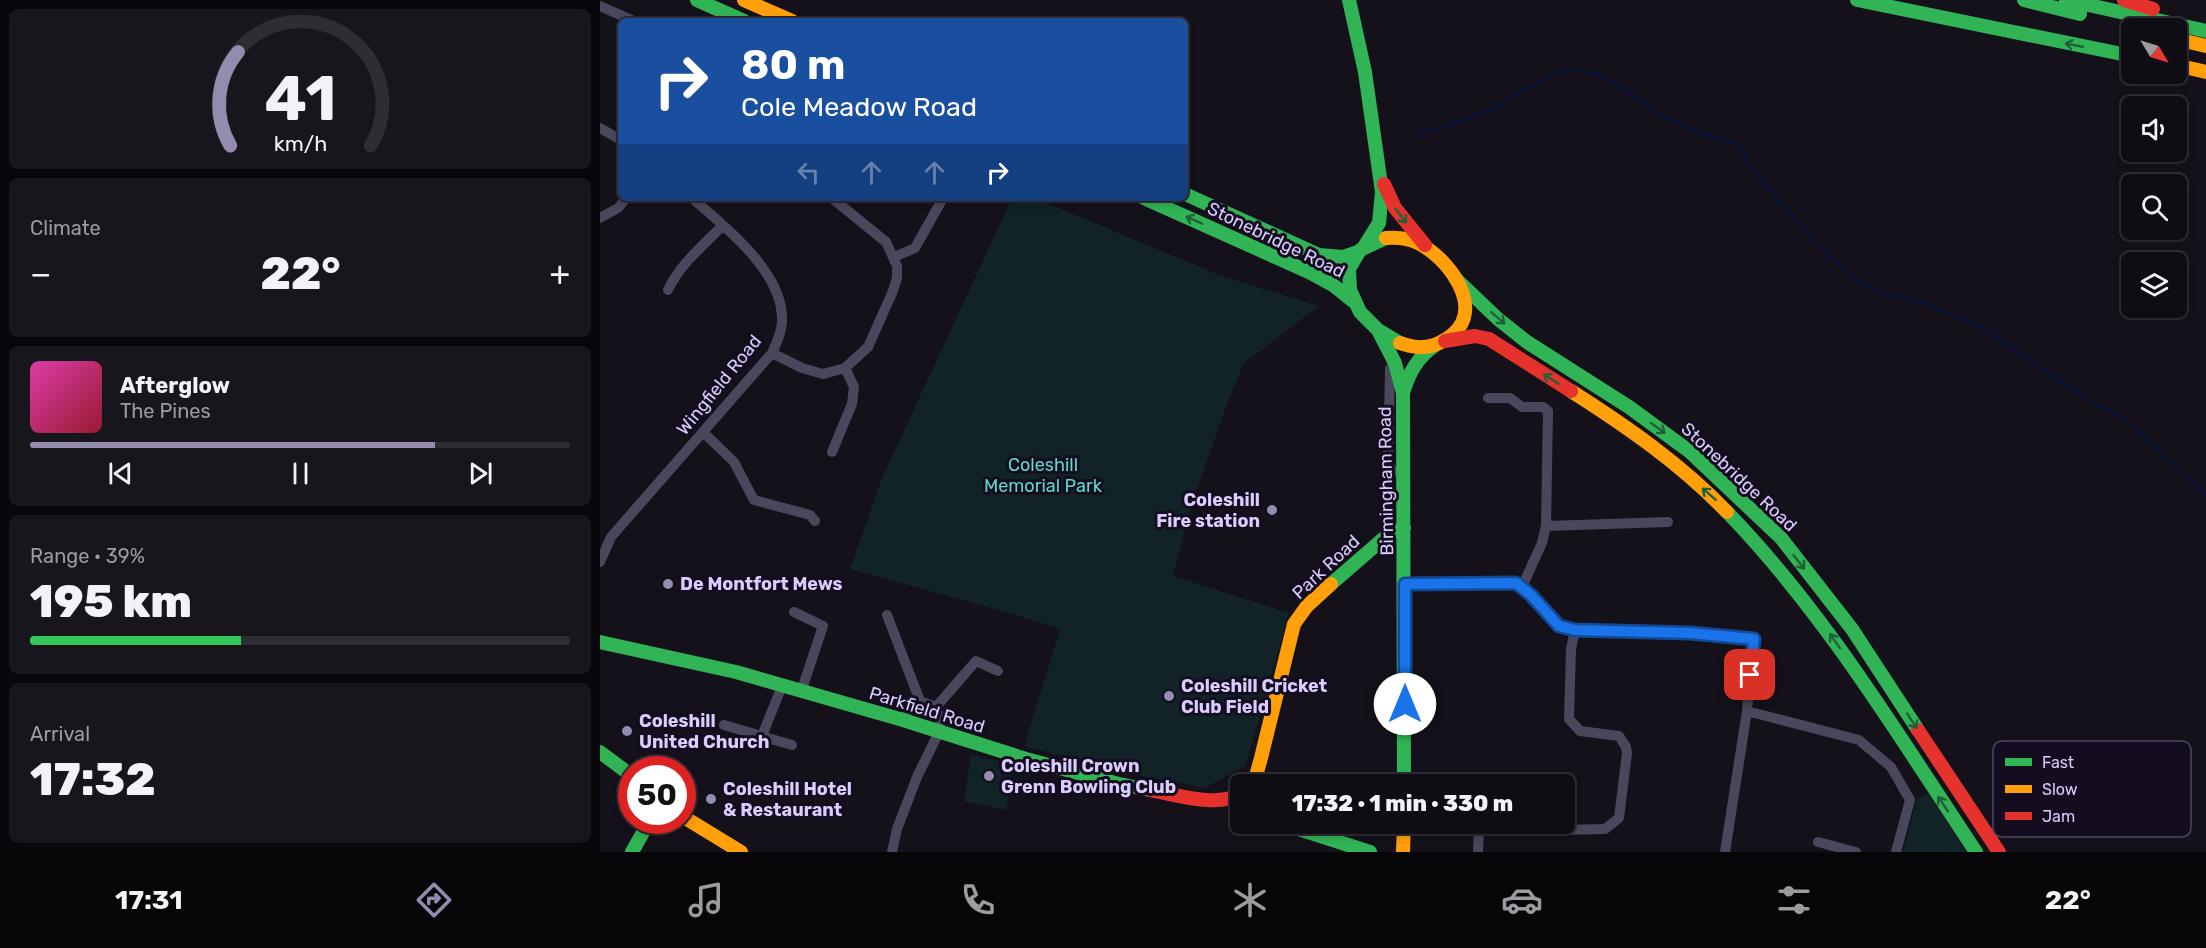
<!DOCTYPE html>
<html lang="en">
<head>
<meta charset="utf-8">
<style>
  body { margin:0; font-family:Rubik,sans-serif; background:#18161d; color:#f1f3f6; height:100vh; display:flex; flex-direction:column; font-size:22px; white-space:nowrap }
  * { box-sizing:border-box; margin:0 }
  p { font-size:20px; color:#9b9ca0 }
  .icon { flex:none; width:33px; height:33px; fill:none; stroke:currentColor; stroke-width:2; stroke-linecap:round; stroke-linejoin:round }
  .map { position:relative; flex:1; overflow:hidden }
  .panel { display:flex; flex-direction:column; gap:9px; padding:9px; background:#08070b; width:600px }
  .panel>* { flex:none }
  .hud { position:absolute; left:18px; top:18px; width:570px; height:183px; border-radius:9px; box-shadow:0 3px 9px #0003,0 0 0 2px #2f2d34; background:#1a4fa0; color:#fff; overflow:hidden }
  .needle { width:39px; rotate:128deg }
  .controls { position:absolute; left:1521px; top:18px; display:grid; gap:12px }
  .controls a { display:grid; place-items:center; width:66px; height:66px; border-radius:9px; background:#0f0d14; box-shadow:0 3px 9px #0003,0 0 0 2px #2f2d34; font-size:30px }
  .speed { position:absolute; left:18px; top:756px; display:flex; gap:12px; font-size:30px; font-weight:700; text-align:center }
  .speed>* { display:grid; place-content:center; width:78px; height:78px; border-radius:50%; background:#0f0d14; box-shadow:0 3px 9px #0003,0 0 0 2px #2f2d34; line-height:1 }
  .speed .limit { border:9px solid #d22; background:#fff; color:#111 }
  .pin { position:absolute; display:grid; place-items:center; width:51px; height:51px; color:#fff; margin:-26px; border-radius:12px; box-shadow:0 3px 9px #0006 }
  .me { position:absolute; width:66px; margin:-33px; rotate:0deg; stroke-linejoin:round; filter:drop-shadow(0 0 4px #0008) }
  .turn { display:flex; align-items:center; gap:21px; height:126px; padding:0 24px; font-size:27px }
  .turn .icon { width:78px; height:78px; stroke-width:2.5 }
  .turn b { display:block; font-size:42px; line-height:51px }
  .lanes { display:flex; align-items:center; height:57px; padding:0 24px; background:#0003; justify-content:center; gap:30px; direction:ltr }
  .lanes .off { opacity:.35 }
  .big { font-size:45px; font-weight:800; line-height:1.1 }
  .panel .card { flex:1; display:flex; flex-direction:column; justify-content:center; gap:9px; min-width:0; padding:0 21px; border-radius:9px; background:#18161d }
  .panel .dial { align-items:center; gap:0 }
  .dial svg { height:156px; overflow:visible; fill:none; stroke:#2f2d34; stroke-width:7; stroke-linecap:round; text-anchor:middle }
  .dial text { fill:#f1f3f6; stroke:none }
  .song { display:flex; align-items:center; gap:18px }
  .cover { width:72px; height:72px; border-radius:9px; background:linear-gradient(135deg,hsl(320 70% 55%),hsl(350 70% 35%)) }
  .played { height:6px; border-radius:3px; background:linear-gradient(90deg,#958bae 75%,#2f2d34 75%) }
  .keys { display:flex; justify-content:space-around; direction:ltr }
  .heat { display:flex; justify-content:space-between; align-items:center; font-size:33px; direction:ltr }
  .charge { height:9px; border-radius:4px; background:linear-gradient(90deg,#34c759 39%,#2f2d34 0) }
  .trip { position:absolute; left:630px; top:774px; width:345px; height:60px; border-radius:9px; background:#0f0d14; box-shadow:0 3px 9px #0003,0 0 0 2px #2f2d34; font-weight:800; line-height:60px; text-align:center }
  .tab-bar { display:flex; height:96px; justify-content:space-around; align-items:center; background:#060508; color:#9b9ca0 }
  .tab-bar .icon { width:42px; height:42px }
  .tab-bar .selected { color:#958bae }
  .tab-bar b { font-size:27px; color:#f1f3f6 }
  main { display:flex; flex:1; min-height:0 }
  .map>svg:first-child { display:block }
  .green { fill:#112326 }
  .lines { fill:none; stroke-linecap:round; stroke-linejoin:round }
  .stream { stroke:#0c1537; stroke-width:3 }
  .street { stroke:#4a465c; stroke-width:10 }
  .fast { stroke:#30b455; stroke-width:14 }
  .slow { stroke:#ff9f0a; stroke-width:14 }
  .jam { stroke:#e5322d; stroke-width:14 }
  .oneway { stroke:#22603a }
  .route-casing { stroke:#114b97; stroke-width:15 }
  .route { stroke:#1a73e8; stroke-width:10 }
  .poi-dot { fill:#958bae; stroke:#130d1f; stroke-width:2 }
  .labels { text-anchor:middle; stroke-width:6; stroke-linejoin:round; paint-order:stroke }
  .street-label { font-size:18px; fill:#dacdfd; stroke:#130d1f }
  .park-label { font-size:18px; fill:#5ed9cc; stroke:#130d1f }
  .poi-label { font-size:18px; font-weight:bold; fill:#dacdfd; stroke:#130d1f; text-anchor:start }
  .key { fill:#130d1f; stroke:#4f4762; stroke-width:1.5 }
  .key-label { font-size:16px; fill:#dacdfd }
</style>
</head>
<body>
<main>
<section class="panel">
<div class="card dial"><svg viewBox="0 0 100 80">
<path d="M14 69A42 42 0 1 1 86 69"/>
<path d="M14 69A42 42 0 0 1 18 21" stroke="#958bae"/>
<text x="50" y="56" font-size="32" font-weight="700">41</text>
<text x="50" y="72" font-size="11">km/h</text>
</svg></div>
<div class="card"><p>Climate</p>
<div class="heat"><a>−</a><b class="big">22°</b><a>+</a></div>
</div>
<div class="card">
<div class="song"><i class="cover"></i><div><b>Afterglow</b><p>The Pines</p></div></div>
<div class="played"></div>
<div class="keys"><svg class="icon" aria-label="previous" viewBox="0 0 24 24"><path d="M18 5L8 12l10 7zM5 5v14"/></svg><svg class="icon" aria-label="pause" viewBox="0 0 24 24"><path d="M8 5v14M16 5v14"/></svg><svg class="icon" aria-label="next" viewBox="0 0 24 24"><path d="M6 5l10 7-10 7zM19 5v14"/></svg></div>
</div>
<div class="card"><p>Range · 39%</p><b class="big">195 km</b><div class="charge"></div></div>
<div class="card"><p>Arrival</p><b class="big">17:32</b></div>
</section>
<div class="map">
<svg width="1606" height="852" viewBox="0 0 1606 852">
  <rect width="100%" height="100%" fill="#14111b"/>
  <path class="green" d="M412 198H435L619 275 719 306 644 363 627 404 590 510 573 576 689 613 646 765 605 788 527 773 424 746 460 629 402 611 250 569 282 478Z
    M371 754 413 765 406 810 364 801Z
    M1328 793 1366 852H1303L1317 799Z"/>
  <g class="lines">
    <path class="stream" d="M818 135C843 127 868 119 891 109 912 99 951 70 973 70 1005 70 1029 94 1054 110 1079 127 1109 137 1138 144L1143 148 1148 164 1217 243 1252 277 1282 293 1325 303 1383 328 1477 392 1529 422 1606 495"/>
    <path class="street" d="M0 6 34 21
      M0 128 21 140
      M0 218 18 208 26 198
      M294 257 315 248 343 198
      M68 290C80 264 103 246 122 226
      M172 353 202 368 223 374 245 368 268 347 293 291 297 278V266L286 242 232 198
      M795 363 790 369 788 464 792 470 803 475
      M888 398H910L922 407H943L948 411 946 526 942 543 922 587
      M103 432 134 462 154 500 210 515 215 521
      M232 452 252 404 254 387 245 368
      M946 526 1068 522
      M0 562 11 537 172 353C177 342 183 329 182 317 181 270 125 227 92 198
      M805 584 916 583 931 595 959 626 975 630 1090 634 1153 639 1147 711 1125 852
      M194 612 223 626 201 692
      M287 615 320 701
      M336 707 376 661 398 671
      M1147 711 1259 740 1291 767 1310 800 1296 852
      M124 725 192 745
      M162 736 182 686
      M843 824 879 828 878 852
      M928 826 956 830 1005 829 1019 818 1027 753 1026 747 1019 736 980 731 969 719 971 649 975 630
      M1218 842 1256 852
      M292 852 297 829 317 777 339 732 340 719 336 707 320 701 309 709 303 720"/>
    <path class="fast" d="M97 0 144 21
      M749 0 765 72 782 192 779 223 764 247
      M1257 0 1532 56
      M1424 0 1480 14
      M1466 0 1606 31
      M585 194 719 255 743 257 760 251
      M544 198 711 273 733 285 753 301
      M786 238 760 250 749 269 750 290 760 312 778 330 800 343
      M855 278 898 319 927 342 1029 407 1089 451 1181 538 1252 629 1318 730
      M779 332 795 363 803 393 804 784
      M803 393C809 373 817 358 834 346
      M1127 512C1225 613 1298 735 1376 852
      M731 584 791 532 804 528
      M0 642 136 672 303 720 426 759 519 784 550 790
      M0 752 32 776
      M683 824 770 852
      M32 852 50 820"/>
    <path class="slow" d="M144 0 192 21
      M1576 39 1606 46
      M1576 65 1606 72
      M786 238C797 237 808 238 818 243 847 257 886 307 852 335 845 341 833 347 823 347 816 348 807 345 800 343
      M971 391C1026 426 1081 464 1127 512
      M650 784 656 776 661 758 694 624 707 606 731 584
      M82 816 141 852
      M803 852 804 824"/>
    <path class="jam" d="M1524 0 1553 9
      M784 184 795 208 825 245
      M845 341 875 336 889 339 971 391
      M1318 730 1399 852
      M550 790C574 794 620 809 640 793"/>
  </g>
  <defs><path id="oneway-shaft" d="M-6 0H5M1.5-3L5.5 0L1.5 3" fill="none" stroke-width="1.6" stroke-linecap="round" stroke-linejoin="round" transform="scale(1.5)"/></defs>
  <g class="oneway">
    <use href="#oneway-shaft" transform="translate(1474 45) rotate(-169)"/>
    <use href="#oneway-shaft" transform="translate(801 216) rotate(53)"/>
    <use href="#oneway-shaft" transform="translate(594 220) rotate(-156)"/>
    <use href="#oneway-shaft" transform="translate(898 318) rotate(41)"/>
    <use href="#oneway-shaft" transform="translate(951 379) rotate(-148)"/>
    <use href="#oneway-shaft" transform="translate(1058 428) rotate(36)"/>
    <use href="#oneway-shaft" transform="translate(1109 494) rotate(-139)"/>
    <use href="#oneway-shaft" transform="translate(1199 562) rotate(52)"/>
    <use href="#oneway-shaft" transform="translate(1235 641) rotate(-125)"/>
    <use href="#oneway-shaft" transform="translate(1312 721) rotate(57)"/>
    <use href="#oneway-shaft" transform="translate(1343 804) rotate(-124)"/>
  </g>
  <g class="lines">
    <g class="route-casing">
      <path id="route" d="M805 704V584L916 583 931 595 959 626 975 630 1090 633 1154 639 1150 675"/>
    </g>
    <use href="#route" class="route"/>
  </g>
  <g class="poi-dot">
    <circle cx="672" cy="510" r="6"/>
    <circle cx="68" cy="584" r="6"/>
    <circle cx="569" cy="696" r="6"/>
    <circle cx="27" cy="731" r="6"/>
    <circle cx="389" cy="776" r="6"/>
    <circle cx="111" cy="799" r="6"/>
  </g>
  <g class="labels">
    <g class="street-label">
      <text transform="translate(676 240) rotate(26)" y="6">Stonebridge Road</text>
      <text transform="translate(119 385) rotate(-51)" y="6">Wingfield Road</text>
      <text transform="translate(1139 477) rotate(43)" y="6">Stonebridge Road</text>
      <text transform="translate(786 481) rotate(-91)" y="6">Birmingham Road</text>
      <text transform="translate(726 567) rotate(-43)" y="6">Park Road</text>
      <text transform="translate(327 710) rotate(17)" y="6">Parkfield Road</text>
    </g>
    <g class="park-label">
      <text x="443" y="471">Coleshill<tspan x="443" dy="21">Memorial Park</tspan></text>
    </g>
    <g class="poi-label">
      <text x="660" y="506" text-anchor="end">Coleshill<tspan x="660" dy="21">Fire station</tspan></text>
      <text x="80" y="590">De Montfort Mews</text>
      <text x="581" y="692">Coleshill Cricket<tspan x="581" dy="21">Club Field</tspan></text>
      <text x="39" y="727">Coleshill<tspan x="39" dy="21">United Church</tspan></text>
      <text x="401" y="772">Coleshill Crown<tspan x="401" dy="21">Grenn Bowling Club</tspan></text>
      <text x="123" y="795">Coleshill Hotel<tspan x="123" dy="21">&amp; Restaurant</tspan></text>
    </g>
  </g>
  <rect x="1393" y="741" width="198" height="96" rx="9" class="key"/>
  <rect x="1405" y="758" width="27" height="8" fill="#30b455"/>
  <rect x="1405" y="785" width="27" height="8" fill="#ff9f0a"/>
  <rect x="1405" y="812" width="27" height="8" fill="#e5322d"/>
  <g class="key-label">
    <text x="1442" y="768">Fast</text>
    <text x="1442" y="795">Slow</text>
    <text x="1442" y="822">Jam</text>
  </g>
</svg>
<div class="controls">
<a><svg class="needle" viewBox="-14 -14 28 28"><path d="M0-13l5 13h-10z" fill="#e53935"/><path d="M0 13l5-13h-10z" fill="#9b9ca0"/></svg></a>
<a><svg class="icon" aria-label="sound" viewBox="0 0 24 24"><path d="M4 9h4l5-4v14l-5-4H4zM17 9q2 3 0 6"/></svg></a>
<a><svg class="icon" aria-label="search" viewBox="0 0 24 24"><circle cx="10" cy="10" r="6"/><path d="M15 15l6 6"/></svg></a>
<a><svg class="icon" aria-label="layers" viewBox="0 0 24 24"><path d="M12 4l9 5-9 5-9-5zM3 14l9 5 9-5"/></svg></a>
</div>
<div class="speed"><div class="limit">50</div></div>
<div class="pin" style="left:1150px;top:675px;background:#d93025"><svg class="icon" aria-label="arrive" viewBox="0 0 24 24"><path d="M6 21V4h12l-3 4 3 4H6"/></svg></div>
<svg class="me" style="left:805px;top:704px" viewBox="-20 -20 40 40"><circle r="19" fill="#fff"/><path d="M0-13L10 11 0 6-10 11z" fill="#1a73e8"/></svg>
<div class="trip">17:32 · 1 min · 330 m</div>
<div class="hud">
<div class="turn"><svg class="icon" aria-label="right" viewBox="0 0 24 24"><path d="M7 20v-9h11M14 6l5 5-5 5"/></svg><div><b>80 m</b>Cole Meadow Road</div></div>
<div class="lanes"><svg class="icon off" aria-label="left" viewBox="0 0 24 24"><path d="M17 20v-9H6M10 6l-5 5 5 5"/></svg><svg class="icon off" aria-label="ahead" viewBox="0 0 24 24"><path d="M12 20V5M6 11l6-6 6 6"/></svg><svg class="icon off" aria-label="ahead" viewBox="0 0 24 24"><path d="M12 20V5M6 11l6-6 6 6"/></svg><svg class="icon" aria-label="right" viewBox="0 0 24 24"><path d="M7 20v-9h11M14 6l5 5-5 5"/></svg></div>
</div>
</div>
</main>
<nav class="tab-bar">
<b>17:31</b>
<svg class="icon selected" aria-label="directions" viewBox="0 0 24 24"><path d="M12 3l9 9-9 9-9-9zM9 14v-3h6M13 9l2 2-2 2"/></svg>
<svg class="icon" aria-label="music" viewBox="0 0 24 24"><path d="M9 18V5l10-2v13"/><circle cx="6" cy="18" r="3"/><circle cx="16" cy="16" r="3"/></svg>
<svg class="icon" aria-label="phone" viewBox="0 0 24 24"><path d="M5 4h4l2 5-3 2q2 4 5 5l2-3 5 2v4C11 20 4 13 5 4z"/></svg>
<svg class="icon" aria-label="climate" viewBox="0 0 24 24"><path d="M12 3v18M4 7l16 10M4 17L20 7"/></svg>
<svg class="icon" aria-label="car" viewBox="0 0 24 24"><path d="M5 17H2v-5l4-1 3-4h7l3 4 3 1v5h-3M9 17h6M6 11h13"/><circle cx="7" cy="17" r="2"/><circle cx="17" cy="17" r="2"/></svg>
<svg class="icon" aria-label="filters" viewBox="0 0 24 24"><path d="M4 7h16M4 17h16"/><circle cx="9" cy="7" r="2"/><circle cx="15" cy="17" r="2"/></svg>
<b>22°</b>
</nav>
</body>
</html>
